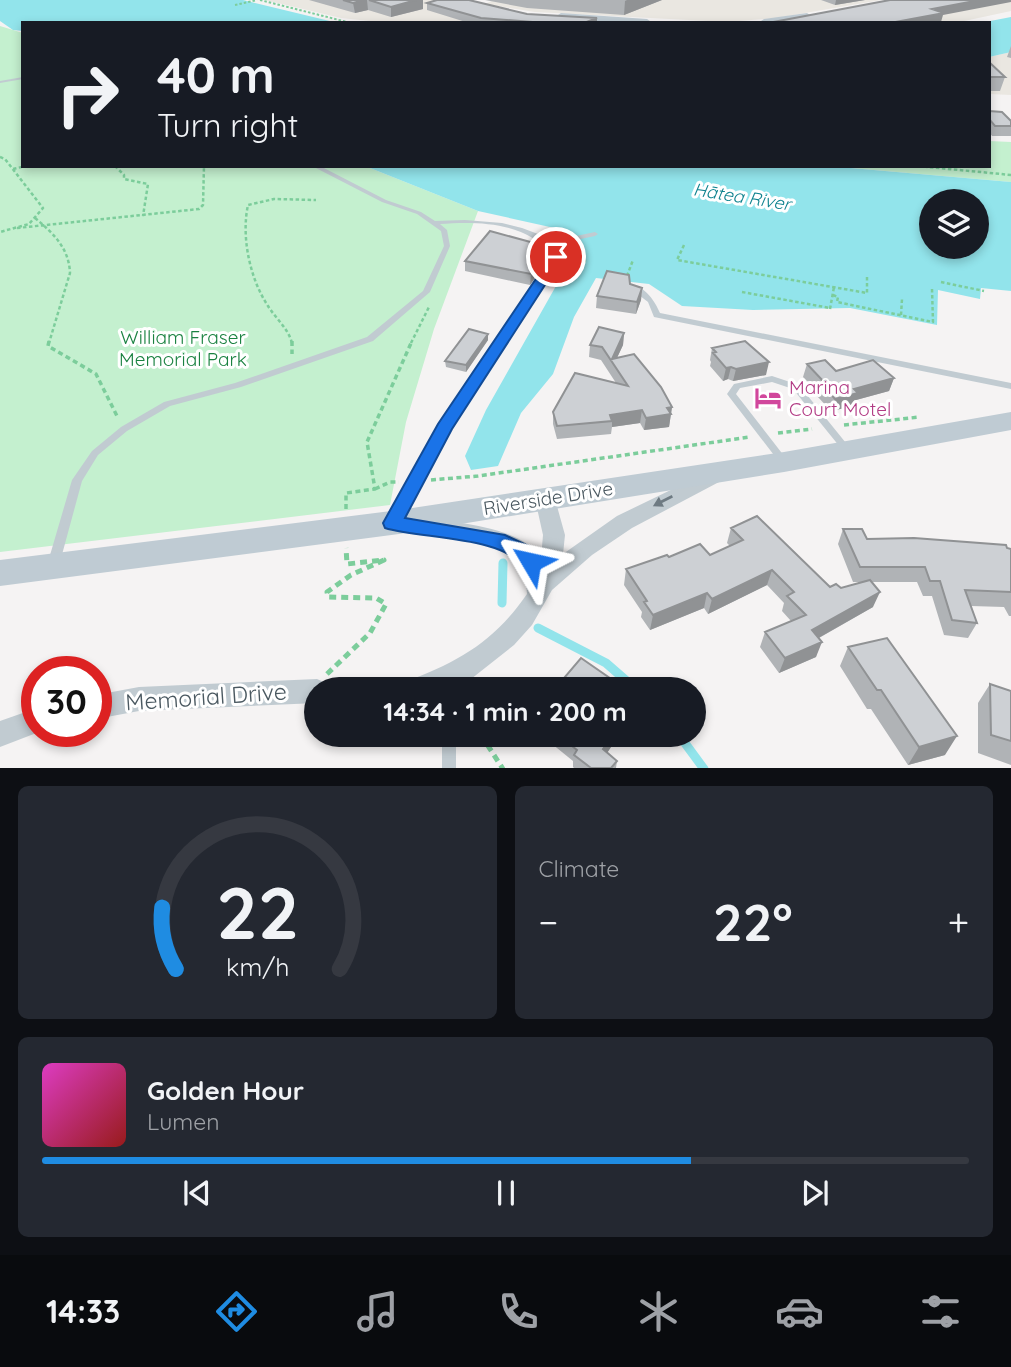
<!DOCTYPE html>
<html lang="en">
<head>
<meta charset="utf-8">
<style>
  body { margin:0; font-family:Quicksand,sans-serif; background:#242831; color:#f1f3f6; height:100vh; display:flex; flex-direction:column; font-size:26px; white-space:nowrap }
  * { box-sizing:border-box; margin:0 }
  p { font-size:23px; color:#9ea1a6 }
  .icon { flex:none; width:38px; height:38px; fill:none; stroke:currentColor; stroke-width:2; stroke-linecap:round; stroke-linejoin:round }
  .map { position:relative; height:768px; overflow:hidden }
  .details { display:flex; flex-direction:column; gap:18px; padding:18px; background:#0d0f14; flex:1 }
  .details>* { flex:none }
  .top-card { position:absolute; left:21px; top:21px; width:970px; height:147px; border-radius:0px; box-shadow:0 4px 10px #0003; background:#171b24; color:#f1f3f6; overflow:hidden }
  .tools { position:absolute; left:919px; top:189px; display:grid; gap:14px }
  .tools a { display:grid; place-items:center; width:70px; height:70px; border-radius:50%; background:#171b24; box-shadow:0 4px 10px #0003; font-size:35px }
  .speed { position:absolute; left:21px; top:656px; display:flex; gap:14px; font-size:35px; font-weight:700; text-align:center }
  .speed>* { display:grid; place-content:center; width:91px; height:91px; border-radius:50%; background:#171b24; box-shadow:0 4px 10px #0003; line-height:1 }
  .speed .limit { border:10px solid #d22; background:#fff; color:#111 }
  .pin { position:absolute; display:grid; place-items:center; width:60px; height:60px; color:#fff; margin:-30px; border:4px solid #fff; border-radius:50%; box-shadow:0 2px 7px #0007 }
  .me { position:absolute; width:77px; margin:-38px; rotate:306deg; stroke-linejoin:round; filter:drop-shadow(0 0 5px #0008) }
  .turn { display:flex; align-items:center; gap:24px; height:147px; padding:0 21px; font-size:32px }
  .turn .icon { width:91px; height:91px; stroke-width:2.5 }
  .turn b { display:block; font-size:49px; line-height:60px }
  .big { font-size:52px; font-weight:800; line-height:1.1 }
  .details .tile { flex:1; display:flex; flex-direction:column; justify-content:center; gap:10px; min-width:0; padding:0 24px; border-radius:10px; background:#242831 }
  .details .dial { align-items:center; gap:0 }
  .dial svg { height:182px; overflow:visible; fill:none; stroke:#363941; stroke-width:7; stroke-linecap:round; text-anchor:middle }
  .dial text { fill:#f1f3f6; stroke:none }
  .song { display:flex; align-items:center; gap:21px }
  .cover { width:84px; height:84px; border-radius:10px; background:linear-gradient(135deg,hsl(310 70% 55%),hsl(0 70% 35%)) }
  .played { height:7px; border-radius:4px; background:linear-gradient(90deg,#1f8ce2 70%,#363941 70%) }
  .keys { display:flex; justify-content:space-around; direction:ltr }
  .heat { display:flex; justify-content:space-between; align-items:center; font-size:38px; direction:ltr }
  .details .tiles { flex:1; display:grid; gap:18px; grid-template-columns:1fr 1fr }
  .tile:last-child { grid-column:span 2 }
  .trip { position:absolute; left:304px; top:677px; width:402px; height:70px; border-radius:35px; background:#171b24; box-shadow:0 4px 10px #0003; font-weight:800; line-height:70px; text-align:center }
  .menu { display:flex; height:112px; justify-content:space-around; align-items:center; background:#090b0e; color:#9ea1a6 }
  .menu .icon { width:49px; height:49px }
  .menu .current { color:#1f8ce2 }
  .menu b { font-size:32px; color:#f1f3f6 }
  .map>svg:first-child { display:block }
  .commercial { fill:#eae7e1 }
  .green { fill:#c4f0cf }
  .water { fill:#92e4eb; fill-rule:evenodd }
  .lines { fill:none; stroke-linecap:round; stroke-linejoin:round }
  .stream { stroke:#92e4eb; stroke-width:9 }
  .path-far3 { stroke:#7ccd9b; stroke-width:2; stroke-dasharray:2.5 2; stroke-linecap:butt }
  .path-far2 { stroke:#7ccd9b; stroke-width:2.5; stroke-dasharray:3.5 2.5; stroke-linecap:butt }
  .path-far1 { stroke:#7ccd9b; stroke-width:3.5; stroke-dasharray:5 3.5; stroke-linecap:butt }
  .path { stroke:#7ccd9b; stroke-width:5; stroke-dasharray:7 5; stroke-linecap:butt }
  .lane { fill:#c1cbd1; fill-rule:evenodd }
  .street { fill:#c1cbd1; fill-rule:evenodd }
  .secondary { fill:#bfcbd3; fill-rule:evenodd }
  .wall { fill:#b0b3b6 }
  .shaded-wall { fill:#909294 }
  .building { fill:#cdd0d4; stroke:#909294; stroke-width:2 }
  .oneway { fill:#6e7a82 }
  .route { fill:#1a73e8; stroke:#114b97; stroke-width:2 }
  .labels { text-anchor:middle; stroke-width:6; stroke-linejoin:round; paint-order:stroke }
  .far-water-label { font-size:18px; font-style:italic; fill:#0f838f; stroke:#fff }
  .park-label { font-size:19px; fill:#1a8241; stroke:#fff }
  .hotel-label { font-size:19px; fill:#b23c85; stroke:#fff; text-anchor:start }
  .street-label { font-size:19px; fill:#4a5860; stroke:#fff }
  .near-street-label { font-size:23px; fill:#4a5860; stroke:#fff }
</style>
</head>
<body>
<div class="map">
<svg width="1011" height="769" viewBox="0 0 1011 769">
  <rect width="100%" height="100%" fill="#f5f3f3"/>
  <path class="commercial" d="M265 0H436L488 13 594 23H388L341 18Z
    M494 0H881L776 18 727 22 535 12 485 4Z
    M1011 0V11L955 23H795Z
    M1011 52V95L989 94V57Z"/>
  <path class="green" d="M0 26 23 33V166H365L478 211 434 329 406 422 390 505 0 552Z
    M989 141 1011 142V182L828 166H989Z"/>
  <path class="water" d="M0 0H243L338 23H23V31L13 30 0 21Z
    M1011 17V52L989 57V23H980Z
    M365 166H828L1011 182V291L981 288 980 299 938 290 937 325 850 308 753 310 682 306 649 284 596 278 574 317 553 374 521 413 498 466 471 470 465 456 486 410 578 247 559 229 478 211ZM931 201H976V247H931Z"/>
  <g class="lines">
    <path class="stream" d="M502 603 503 563
      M538 628 606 663 637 690
      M679 735 704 769"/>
    <path class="path-far3" d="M260 0 351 23
      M235 5 257 0"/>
    <path class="path-far2" d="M0 157 5 159 43 208 29 224 0 232
      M115 166 124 175V179L148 184 143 216
      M918 166 1011 175
      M13 169 26 166
      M35 218C53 233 69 248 70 273L49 343
      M17 228 199 209 203 205 204 166
      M684 245 677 260 867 293V277
      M566 257 586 261
      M627 276 633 260
      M941 282 984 291
      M742 292 830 308
      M833 295 838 297 837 302 933 322 932 289
      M830 309 834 287
      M901 315 902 299
      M292 343C288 328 276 319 268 306 250 279 241 237 248 205L274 199 316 200
      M411 343 429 307"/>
    <path class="path-far1" d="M49 341 48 346 96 374 118 418
      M292 341V354
      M844 425 920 417
      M778 433 812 429
      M431 480 478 476 750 437
      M375 489 390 482H399
      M346 509V493L375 489 367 442 412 341"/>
    <path class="path" d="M327 674 370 633 386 604 376 598 328 597 327 592 351 575 384 560 347 564 346 548
      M481 735 503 769"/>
    <path class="lane" d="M23 77V79L0 83V81Z
      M312 166H320L386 200 421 212 435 221 465 220 502 223 522 228 538 234 548 242 595 232 598 234 595 236 552 245 560 257 448 429 399 521 395 522 391 521 390 518 441 426 552 257C530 222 478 221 440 224L447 230 450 246 430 292 373 341 241 387 170 406 127 431 98 455 82 481 60 562 58 565 54 566 50 565 48 562 72 480 92 451 121 427 164 402 235 383 367 337 423 291 444 246 441 231 417 214 382 202Z
      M631 285C645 286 655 301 660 313L1011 383V389L654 317 648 302 631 289 630 287Z
      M772 376 799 385 850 448 852 450 850 452H844L793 389 772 382 740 388 736 394 788 461 786 463H780L727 394 734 384Z
      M442 735H456V769H442Z"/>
    <path class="street" d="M712 470 719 472 722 477 719 482 632 528 592 555 552 590 532 625 514 645 471 679 449 690H402L405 682C458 662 494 642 527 594 526 583 526 570 520 562 502 538 432 538 405 530L401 524 405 518 412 516C447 522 522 525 541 558L543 535 535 499 538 494 545 491 552 494 555 499 565 535 563 554 617 516Z
      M317 679 326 683 329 690H317V703L139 711 96 719V695L139 687Z
      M37 708V732H39L0 747V721Z"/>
    <path class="secondary" d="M561 13 647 19 653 23 557 20 555 17Z
      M807 13 813 17 811 20 758 23 764 19Z
      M1011 412V430L784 472 399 534 0 586V560L399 510 784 452Z"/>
  </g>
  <path class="wall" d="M309 0H423V9L391 17 368 10 355 13Z
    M485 0H662L624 15 527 8Z
    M821 0H865L835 5Z
    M427 3 527 14 597 18V23H469L427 10Z
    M1011 46V58L1007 57Z
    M989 62 1005 77 1000 91H989Z
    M989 111 1011 121V136H992L989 132Z
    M549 257 530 285 465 271V261Z
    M630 284 642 288 641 300 636 314 596 308 597 296Z
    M624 333 623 345 617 358 672 407 669 427 644 430 640 423 612 427 611 434 557 439 553 424V412L616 383 601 360 589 357 590 345Z
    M488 334V340L466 372 446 367 445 361Z
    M712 348 766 375 733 381 728 379 723 381 710 366 711 362 710 360Z
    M807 364 836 371 894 378 889 391 856 400 854 406 831 411 817 396 818 392 803 377Z
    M731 528 830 587 841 588 861 582H853L838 544 843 529 867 539 1011 549V616H1009L1004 607 971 606 977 623 968 638 944 635 932 596H923L917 582H872L873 607 819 638 816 657 779 673 760 647 765 632 791 621 782 611 784 603 767 585 708 614 704 608 650 630 641 617 642 612 624 585 626 569 669 557 710 555 730 546 727 543Z
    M848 647 945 755 908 765 871 709H867L840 666Z
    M564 678 620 685 633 690H563Z
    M990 684 1011 691V765L978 753V703Z
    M541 735H619L607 753 617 761 616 768H574L573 767V761Z"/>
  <path class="shaded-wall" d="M364 0H367L368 10 355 13 353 3Z
    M416 0H423V9L391 17V7Z
    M627 0H662L624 15 625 1Z
    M836 0H865L835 5Z
    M980 0H1011V2L943 15 941 22 935 23H890L932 9Z
    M597 18V23H584Z
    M549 247V257L530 285 531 274Z
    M642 288 641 300 636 314 637 302Z
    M624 333 623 345 614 364 612 359Z
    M488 334V340L466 372V365Z
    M769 362 766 375 733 381 736 369Z
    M731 367 728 379 723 381 726 368Z
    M894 378 889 391 856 400 854 406 831 411 835 399 854 389Z
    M672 407 669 427 644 430 646 418 667 408Z
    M642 410 640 423 612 427V421L610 415Z
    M772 570 767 585 708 614 712 599Z
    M880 592 873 607 806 645 812 630Z
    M707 593 704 608 650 630 653 615Z
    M822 642 816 657 779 673 785 658Z
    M613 735H619L601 762 603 749Z
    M957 736 945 755 908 765 919 747Z"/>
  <path class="building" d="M343 0H364L353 3Z
    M369 0H416L391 7Z
    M437 0H469L527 14 597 18 584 23H545L481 18 427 3Z
    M890 0H980L932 9 944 13 890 23H768Z
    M989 62 1005 77H989Z
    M989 111 1002 112 1011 121V126H995L989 119Z
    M490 231 549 247 531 274 465 261Z
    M607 271 629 275 630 284 642 288 637 302 597 296Z
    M599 327 624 333 612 359 634 354 661 387 672 407 667 408 671 414 646 418 642 410 610 415 612 421 557 426 553 412 575 373 628 386 602 347 590 345Z
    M469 329 488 334 466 365 445 361Z
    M745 341 769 362 736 369 731 367 726 368 713 353 716 352 712 348Z
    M825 360 836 371 873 360 894 378 854 389 858 393 835 399 820 383H825L807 364Z
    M757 516 830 587 836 584 841 588 870 580 880 592 812 630 822 642 785 658 765 632 806 615 787 596 794 592 772 570 712 599 707 593 653 615 644 602 647 601 626 569 667 555 669 557 700 544 710 555 743 540 731 528Z
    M843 529H862L867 539 914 538 1006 545 1007 548 1011 549V592L965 590 977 623 952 620 940 581H930L925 567H860Z
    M887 638 957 736 919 747 881 690H877L848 647Z
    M581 658 620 685 622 682 633 690H567L572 684 564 678Z
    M990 684 1011 691V741L991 735Z
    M558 735H613L603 749 617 761 611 768H591L574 755 577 750Z"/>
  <defs><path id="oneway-solid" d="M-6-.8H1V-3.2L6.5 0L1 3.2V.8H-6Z" transform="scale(1.75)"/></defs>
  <use class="oneway" href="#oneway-solid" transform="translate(663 501) rotate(153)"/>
  <path class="route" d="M556 253 563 257 452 429 405 518 505 535 533 548 541 562 538 568 531 570 524 568C505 536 420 539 385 528L383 523 438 424 552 255Z"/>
  <defs>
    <g id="hotel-bare" transform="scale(2.1)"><path d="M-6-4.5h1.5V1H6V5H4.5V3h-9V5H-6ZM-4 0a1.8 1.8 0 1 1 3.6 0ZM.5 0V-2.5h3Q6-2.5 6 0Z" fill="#d1479c" stroke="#fff" stroke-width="2.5" paint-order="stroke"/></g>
  </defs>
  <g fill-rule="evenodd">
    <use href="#hotel-bare" x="768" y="398"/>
  </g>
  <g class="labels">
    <g class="far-water-label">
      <text transform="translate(742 197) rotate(9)" y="6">Hātea River</text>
    </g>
    <g class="park-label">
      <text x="183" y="344">William Fraser<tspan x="183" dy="22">Memorial Park</tspan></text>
    </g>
    <g class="hotel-label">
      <text x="789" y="394">Marina<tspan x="789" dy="22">Court Motel</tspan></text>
    </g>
    <g class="street-label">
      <text transform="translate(548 498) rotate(-9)" y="7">Riverside Drive</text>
    </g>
    <g class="near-street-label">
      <text transform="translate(206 697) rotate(-4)" y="8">Memorial Drive</text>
    </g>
  </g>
</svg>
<div class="tools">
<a><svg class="icon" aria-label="layers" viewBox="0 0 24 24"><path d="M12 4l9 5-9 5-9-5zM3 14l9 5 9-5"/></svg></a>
</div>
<div class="speed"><div class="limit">30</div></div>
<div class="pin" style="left:556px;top:257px;background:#d93025"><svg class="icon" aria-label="arrive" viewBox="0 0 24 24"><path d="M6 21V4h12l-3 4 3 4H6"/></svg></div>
<svg class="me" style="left:531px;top:562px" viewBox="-20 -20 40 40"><path d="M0-17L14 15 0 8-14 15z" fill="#1a73e8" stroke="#fff" stroke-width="4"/></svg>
<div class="trip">14:34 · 1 min · 200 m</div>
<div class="top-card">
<div class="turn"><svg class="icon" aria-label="right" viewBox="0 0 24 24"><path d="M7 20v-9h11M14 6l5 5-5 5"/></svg><div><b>40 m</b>Turn right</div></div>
</div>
</div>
<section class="details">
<div class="tiles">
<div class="tile dial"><svg viewBox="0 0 100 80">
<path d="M14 69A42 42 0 1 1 86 69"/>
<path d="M14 69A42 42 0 0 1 8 42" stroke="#1f8ce2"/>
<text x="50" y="56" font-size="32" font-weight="700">22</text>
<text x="50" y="72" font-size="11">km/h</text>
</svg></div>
<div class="tile"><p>Climate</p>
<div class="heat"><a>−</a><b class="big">22°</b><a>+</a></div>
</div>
<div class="tile">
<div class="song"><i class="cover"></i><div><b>Golden Hour</b><p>Lumen</p></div></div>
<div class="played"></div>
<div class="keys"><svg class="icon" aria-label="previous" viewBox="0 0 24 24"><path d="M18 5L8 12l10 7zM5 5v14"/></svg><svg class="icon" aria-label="pause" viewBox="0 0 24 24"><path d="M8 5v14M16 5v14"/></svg><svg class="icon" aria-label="next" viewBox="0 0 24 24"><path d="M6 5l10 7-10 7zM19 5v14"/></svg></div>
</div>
</div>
</section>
<nav class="menu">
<b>14:33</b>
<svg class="icon current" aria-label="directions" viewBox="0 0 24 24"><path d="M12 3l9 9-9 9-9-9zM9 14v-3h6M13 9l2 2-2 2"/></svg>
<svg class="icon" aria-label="music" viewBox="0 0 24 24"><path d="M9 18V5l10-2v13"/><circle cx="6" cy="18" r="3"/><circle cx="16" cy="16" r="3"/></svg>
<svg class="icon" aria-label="phone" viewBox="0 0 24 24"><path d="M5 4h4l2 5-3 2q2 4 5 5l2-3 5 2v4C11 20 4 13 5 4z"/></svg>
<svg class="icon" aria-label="climate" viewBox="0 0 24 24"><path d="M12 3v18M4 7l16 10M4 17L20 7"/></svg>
<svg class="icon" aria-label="car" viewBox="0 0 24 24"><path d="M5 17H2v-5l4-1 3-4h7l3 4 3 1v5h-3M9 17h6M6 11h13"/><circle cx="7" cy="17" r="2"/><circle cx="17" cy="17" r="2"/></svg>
<svg class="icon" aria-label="filters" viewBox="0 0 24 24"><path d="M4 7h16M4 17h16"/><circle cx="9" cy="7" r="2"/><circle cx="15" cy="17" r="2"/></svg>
</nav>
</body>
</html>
